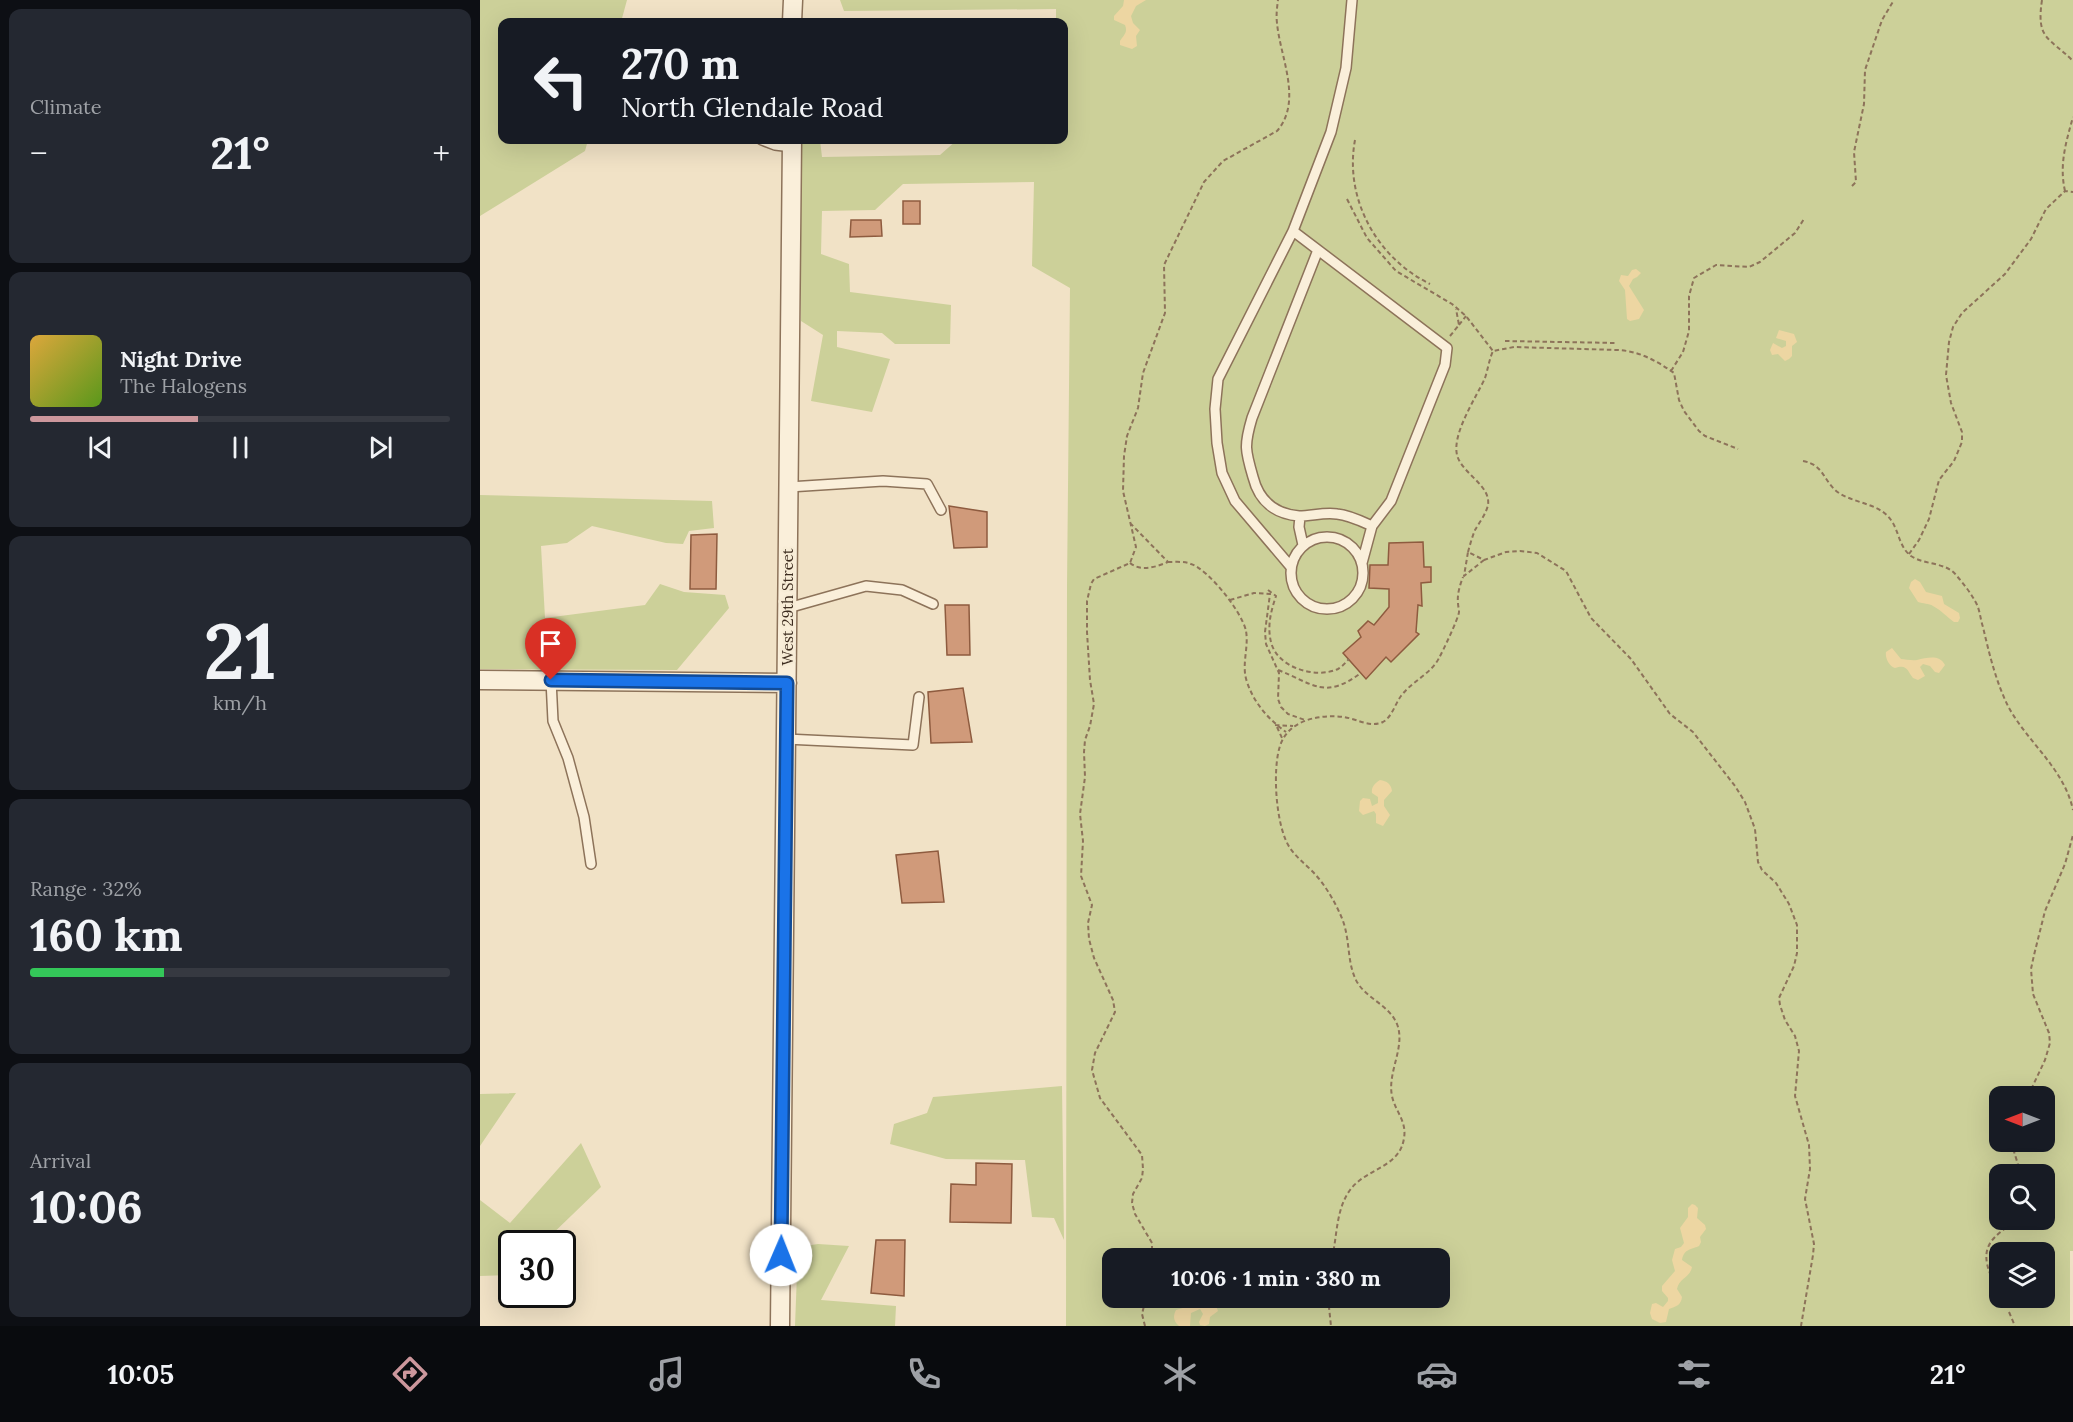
<!DOCTYPE html>
<html lang="en">
<head>
<meta charset="utf-8">
<style>
  body { margin:0; font-family:Lora,serif; background:#242831; color:#f1f3f6; height:100vh; display:flex; flex-direction:column; font-size:22px; white-space:nowrap }
  * { box-sizing:border-box; margin:0 }
  p { font-size:20px; color:#9ea1a6 }
  .icon { flex:none; width:33px; height:33px; fill:none; stroke:currentColor; stroke-width:2; stroke-linecap:round; stroke-linejoin:round }
  .map { position:relative; flex:1; overflow:hidden }
  .sheet { display:flex; flex-direction:column; gap:9px; padding:9px; background:#0d0f14; width:480px }
  .sheet>* { flex:none }
  .guide { position:absolute; left:18px; top:18px; width:570px; height:126px; border-radius:12px; box-shadow:0 6px 24px #0002; background:#171b24; color:#f1f3f6; overflow:hidden }
  .needle { width:39px; rotate:270deg }
  .fabs { position:absolute; left:1509px; top:1086px; display:grid; gap:12px }
  .fabs a { display:grid; place-items:center; width:66px; height:66px; border-radius:12px; background:#171b24; box-shadow:0 6px 24px #0002; font-size:30px }
  .speed { position:absolute; left:18px; top:1230px; display:flex; gap:12px; font-size:30px; font-weight:700; text-align:center }
  .speed>* { display:grid; place-content:center; width:78px; height:78px; border-radius:50%; background:#171b24; box-shadow:0 6px 24px #0002; line-height:1 }
  .speed .limit { border:3px solid #111; border-radius:9px; background:#fff; color:#111 }
  .pin { position:absolute; display:grid; place-items:center; width:51px; height:51px; color:#fff; margin:-62px -26px; border-radius:50% 50% 50% 0; rotate:-45deg; box-shadow:0 0 6px #0007 }
  .pin .icon { rotate:45deg }
  .me { position:absolute; width:66px; margin:-33px; rotate:1deg; stroke-linejoin:round; filter:drop-shadow(0 0 4px #0008) }
  .turn { display:flex; align-items:center; gap:21px; height:126px; padding:0 24px; font-size:27px }
  .turn .icon { width:78px; height:78px; stroke-width:2.5 }
  .turn b { display:block; font-size:42px; line-height:51px }
  .big { font-size:45px; font-weight:700; line-height:1.1 }
  .sheet .widget { flex:1; display:flex; flex-direction:column; justify-content:center; gap:9px; min-width:0; padding:0 21px; border-radius:12px; background:#242831 }
  .sheet .dial { align-items:center; gap:0 }
  .dial b { font-size:78px; line-height:1 }
  .song { display:flex; align-items:center; gap:18px }
  .cover { width:72px; height:72px; border-radius:9px; background:linear-gradient(135deg,hsl(40 70% 55%),hsl(90 70% 35%)) }
  .played { height:6px; border-radius:3px; background:linear-gradient(90deg,#cc979c 40%,#363941 40%) }
  .keys { display:flex; justify-content:space-around; direction:ltr }
  .heat { display:flex; justify-content:space-between; align-items:center; font-size:33px; direction:ltr }
  .charge { height:9px; border-radius:4px; background:linear-gradient(90deg,#34c759 32%,#363941 0) }
  .trip { position:absolute; left:622px; top:1248px; width:348px; height:60px; border-radius:12px; background:#171b24; box-shadow:0 6px 24px #0002; font-weight:700; line-height:60px; text-align:center }
  .tabs { display:flex; height:96px; justify-content:space-around; align-items:center; background:#090b0e; color:#9ea1a6 }
  .tabs .icon { width:42px; height:42px }
  .tabs .on { color:#cc979c }
  .tabs b { font-size:27px; color:#f1f3f6 }
  main { display:flex; flex:1; min-height:0 }
  .map>svg:first-child { display:block }
  .green { fill:#ccd099; fill-rule:evenodd }
  .sand { fill:#edd6a2 }
  .building { fill:#d09a7a; stroke:#8e5b3f; stroke-width:1.5 }
  .lines { fill:none; stroke-linecap:round; stroke-linejoin:round }
  .lane-casing { stroke:#8d735a; stroke-width:12 }
  .street-casing { stroke:#8d735a; stroke-width:21 }
  .path { stroke:#8d735a; stroke-width:2; stroke-dasharray:4.5 3; stroke-linecap:butt }
  .lane { stroke:#faefda; stroke-width:9 }
  .street { stroke:#faefda; stroke-width:18 }
  .route-casing { stroke:#114b97; stroke-width:15 }
  .route { stroke:#1a73e8; stroke-width:10 }
  .labels { text-anchor:middle; stroke-width:5; stroke-linejoin:round; paint-order:stroke }
  .street-label { font-size:15px; fill:#3d2c1f; stroke:#f7ecd6 }
</style>
</head>
<body>
<main>
<section class="sheet">
<div class="widget"><p>Climate</p>
<div class="heat"><a>−</a><b class="big">21°</b><a>+</a></div>
</div>
<div class="widget">
<div class="song"><i class="cover"></i><div><b>Night Drive</b><p>The Halogens</p></div></div>
<div class="played"></div>
<div class="keys"><svg class="icon" aria-label="previous" viewBox="0 0 24 24"><path d="M18 5L8 12l10 7zM5 5v14"/></svg><svg class="icon" aria-label="pause" viewBox="0 0 24 24"><path d="M8 5v14M16 5v14"/></svg><svg class="icon" aria-label="next" viewBox="0 0 24 24"><path d="M6 5l10 7-10 7zM19 5v14"/></svg></div>
</div>
<div class="widget dial"><b>21</b><p>km/h</p></div>
<div class="widget"><p>Range · 32%</p><b class="big">160 km</b><div class="charge"></div></div>
<div class="widget"><p>Arrival</p><b class="big">10:06</b></div>
</section>
<div class="map">
<svg width="1593" height="1326" viewBox="0 0 1593 1326">
  <rect width="100%" height="100%" fill="#f1e2c6"/>
  <path class="green" d="M0 0H147L141 22H22V140H108L105 151 0 216Z
    M360 0H1593V1251H1590V1326H586L587 587 590 288 552 266 554 182 423 184 395 210 342 211 341 254 369 264 370 292 471 305 470 344H415L402 333 357 331V347L410 359 392 412 331 401 343 335 321 321 320 140H340L342 157 460 155 477 140H584V22H576V9L364 11ZM1520 1096H1564V1142H1520ZM1520 1174H1564V1220H1520ZM1520 1252H1564V1298H1520ZM633 1258H960V1298H633Z
    M0 495 232 501 234 528 209 531 203 544 186 543 112 526 87 543 61 546 65 618 165 605 180 584 204 592 245 595 249 608 197 670 0 669Z
    M582 1086 584 1240 574 1218 552 1217 545 1160 466 1159 410 1144 414 1124 447 1113 453 1097Z
    M36 1093 0 1146V1094Z
    M101 1143 121 1187 63 1243 32 1244 31 1275 0 1276V1200L30 1223Z
    M338 1244 369 1246 341 1300 416 1306 415 1326H315L318 1247Z"/>
  <path class="sand" d="M644 0H666L656 6 651 16 653 23 660 30 656 36 657 46 652 49 640 45V41C644 35 648 32 645 25L634 20V16L643 6Z
    M1156 269 1161 273 1157 277 1153 279 1149 286 1164 310 1159 319 1150 321 1147 319 1145 290 1139 281 1141 275 1148 276 1152 270Z
    M1299 330 1314 334 1317 342 1312 346V356L1309 359 1305 361 1298 354 1292 355 1290 350 1293 343 1302 348 1306 346V341L1296 338Z
    M1435 579 1440 582 1446 592 1462 596 1464 604 1479 613 1480 618 1478 622H1474C1467 617 1461 610 1453 606 1449 603 1443 604 1438 602L1429 588 1431 582Z
    M1412 648 1421 659C1425 659 1432 661 1437 660 1447 658 1459 654 1465 665L1459 673 1455 672 1450 666 1443 664 1440 667 1445 676 1438 680 1433 678C1427 670 1427 664 1415 668 1409 666 1405 658 1406 652Z
    M900 780C907 781 911 784 912 791L904 800V806L910 815 903 826 896 823V814L894 811 883 815 879 811 880 801 883 798 890 799 892 806 898 803V797L892 793C891 787 895 783 900 780Z
    M1212 1204 1215 1205 1218 1208 1217 1218 1225 1225 1226 1229 1220 1237 1221 1242 1219 1246C1210 1250 1204 1249 1202 1260L1212 1267C1210 1278 1199 1278 1197 1289L1202 1297C1201 1305 1197 1306 1189 1309L1186 1322 1180 1323 1172 1319 1170 1313 1172 1304 1176 1303 1183 1307 1188 1301V1298L1182 1291V1286L1195 1271 1192 1260 1195 1249 1201 1247 1204 1243 1200 1228 1208 1217V1208Z
    M703 1298H718L721 1301 726 1298H733L738 1311 730 1317 729 1324 725 1326 720 1325 719 1322 723 1314 720 1309 711 1313 710 1326H699C693 1321 693 1316 696 1310L706 1307 707 1304Z"/>
  <path class="building" d="M423 201H440V224H423Z
    M371 220H401L402 236 370 237Z
    M469 506 507 512V547L474 548Z
    M237 534 236 589H210L211 535Z
    M943 542 944 567H951V582L941 583 942 606 938 605 936 632 939 634 911 662 906 657 886 679 863 653 881 637 878 631 888 621 894 625 909 607V589L889 588 890 565H908L909 543Z
    M465 605H489L490 655H467Z
    M483 688 492 742 451 743 448 692Z
    M458 851 464 902 422 903 416 855Z
    M496 1163 532 1164 531 1223 470 1222 471 1184 496 1185Z
    M396 1240H425L424 1296 391 1293Z"/>
  <g class="lines">
    <g class="lane-casing">
      <path id="lane" d="M282 140 295 145 312 147
        M813 231 967 348 965 365 911 501 892 526 882 563
        M838 250 772 418C764 445 765 450 773 477 779 501 795 514 819 516 832 516 844 512 857 514 869 515 881 521 892 526
        M309 487 403 481 447 484 461 510
        M820 516 819 527 823 545
        M811 573a36 36 0 1 1 72 0a36 36 0 1 1-72 0Z
        M811 567 755 501 742 473 737 443 735 409 738 379 813 231 851 132 866 68 872 0
        M308 608 386 586 422 590 453 604
        M71 680 73 721 88 758 104 817 111 864
        M306 739 433 745 439 697"/>
    </g>
    <g class="street-casing">
      <path id="street" d="M312 22 313 0
        M0 680 307 683
        M300 1326 312 140"/>
    </g>
    <path class="path" d="M1562 0C1556 40 1569 37 1593 61
      M875 140C864 199 897 258 950 284
      M1372 186 1376 182 1374 152 1384 104 1385 70 1402 20 1414 0
      M1585 191C1579 165 1586 142 1593 117
      M867 199 887 238 916 271 972 304 986 316 1013 351
      M979 325 986 316
      M970 336 979 325 976 309
      M1025 341 1136 343
      M1191 371 1203 352 1209 331V296L1214 278 1236 265 1269 267 1280 262 1315 233 1324 219
      M1323 461C1345 465 1343 482 1359 493 1376 504 1399 503 1411 520 1419 531 1419 547 1431 556 1444 565 1466 562 1476 575 1483 583 1490 592 1495 601 1500 609 1500 618 1503 627 1509 653 1516 682 1528 706 1547 742 1584 768 1593 810
      M988 552C990 545 992 537 995 530 999 523 1006 514 1008 505 1011 485 982 474 977 455 972 433 996 398 1005 378 1008 369 1009 360 1013 351L1034 347 1138 350C1159 351 1177 361 1194 373L1199 400 1204 411 1219 431 1225 436 1258 449
      M1429 554 1439 540 1449 519 1459 480 1474 461 1482 442V432L1471 403 1466 375 1469 342 1473 327 1482 313 1525 274 1551 239 1566 209 1585 191 1593 192
      M1004 560 984 576 988 552 1004 560 1026 552 1040 551 1057 553 1086 571 1111 618 1151 659 1190 714 1213 732 1255 786 1265 802 1275 829 1278 862 1282 870 1296 883 1309 904 1317 925V953L1314 966 1299 998 1300 1005 1305 1020 1315 1036 1319 1051 1315 1096 1329 1145 1330 1169 1325 1199 1334 1244 1333 1255 1321 1326
      M688 562C695 562 704 561 711 564 729 570 762 612 766 631 769 648 761 665 767 682 774 703 788 719 806 732
      M650 563C661 572 676 567 688 562L651 524
      M788 590 796 596C791 611 787 626 791 642 797 668 836 679 858 669 862 667 865 663 869 659
      M750 600 774 593 790 594 785 632 786 644 799 673 798 699 801 707 808 714 825 720
      M798 670C834 684 844 700 881 673
      M795 725 813 726
      M797 727 802 738
      M1548 1096 1565 1060 1570 1043 1569 1033 1553 994 1551 969 1554 955 1565 911 1585 864 1593 835
      M1531 1142 1541 1174
      M672 1258V1243L655 1214 652 1203 653 1194 662 1178 663 1169 662 1155 620 1098 612 1070 615 1053 635 1012 633 1000 614 958 609 939 608 923 612 905 601 876 603 841 600 814 605 777 604 752 605 740 610 726 614 704 610 680 607 632V601L611 584 614 579 650 563 656 547 643 491 644 456 647 436 658 408 663 373 685 313 684 265 724 182 743 161 797 131C823 101 800 57 797 23 796 15 797 8 798 0
      M852 1258C857 1237 856 1212 868 1193 883 1168 920 1169 924 1138 927 1121 915 1111 912 1096 907 1072 926 1047 917 1024 909 1005 887 999 877 982 866 962 871 938 861 916 854 900 844 883 832 871 824 863 816 857 810 848 796 828 792 770 800 746 808 720 839 714 864 717 877 719 890 728 903 722 912 717 915 704 921 696 932 681 951 674 959 658 962 653 979 617 979 612 979 609 978 606 978 603 977 594 980 585 983 577
      M1511 1276C1498 1245 1514 1237 1536 1220
      M848 1298 851 1326
      M1529 1312 1535 1326
      M665 1326 662 1314 666 1298"/>
    <use href="#lane" class="lane"/>
    <use href="#street" class="street"/>
  </g>
  <g class="lines">
    <g class="route-casing">
      <path id="route" d="M71 680 307 683 301 1255"/>
    </g>
    <use href="#route" class="route"/>
  </g>
  <g class="labels">
    <g class="street-label">
      <text transform="translate(308 607) rotate(-90)" y="5">West 29th Street</text>
    </g>
  </g>
</svg>
<div class="fabs">
<a><svg class="needle" viewBox="-14 -14 28 28"><path d="M0-13l5 13h-10z" fill="#e53935"/><path d="M0 13l5-13h-10z" fill="#9ea1a6"/></svg></a>
<a><svg class="icon" aria-label="search" viewBox="0 0 24 24"><circle cx="10" cy="10" r="6"/><path d="M15 15l6 6"/></svg></a>
<a><svg class="icon" aria-label="layers" viewBox="0 0 24 24"><path d="M12 4l9 5-9 5-9-5zM3 14l9 5 9-5"/></svg></a>
</div>
<div class="speed"><div class="limit">30</div></div>
<div class="pin" style="left:71px;top:680px;background:#d93025"><svg class="icon" aria-label="arrive" viewBox="0 0 24 24"><path d="M6 21V4h12l-3 4 3 4H6"/></svg></div>
<svg class="me" style="left:301px;top:1255px" viewBox="-20 -20 40 40"><circle r="19" fill="#fff"/><path d="M0-13L10 11 0 6-10 11z" fill="#1a73e8"/></svg>
<div class="trip">10:06 · 1 min · 380 m</div>
<div class="guide">
<div class="turn"><svg class="icon" aria-label="left" viewBox="0 0 24 24"><path d="M17 20v-9H6M10 6l-5 5 5 5"/></svg><div><b>270 m</b>North Glendale Road</div></div>
</div>
</div>
</main>
<nav class="tabs">
<b>10:05</b>
<svg class="icon on" aria-label="directions" viewBox="0 0 24 24"><path d="M12 3l9 9-9 9-9-9zM9 14v-3h6M13 9l2 2-2 2"/></svg>
<svg class="icon" aria-label="music" viewBox="0 0 24 24"><path d="M9 18V5l10-2v13"/><circle cx="6" cy="18" r="3"/><circle cx="16" cy="16" r="3"/></svg>
<svg class="icon" aria-label="phone" viewBox="0 0 24 24"><path d="M5 4h4l2 5-3 2q2 4 5 5l2-3 5 2v4C11 20 4 13 5 4z"/></svg>
<svg class="icon" aria-label="climate" viewBox="0 0 24 24"><path d="M12 3v18M4 7l16 10M4 17L20 7"/></svg>
<svg class="icon" aria-label="car" viewBox="0 0 24 24"><path d="M5 17H2v-5l4-1 3-4h7l3 4 3 1v5h-3M9 17h6M6 11h13"/><circle cx="7" cy="17" r="2"/><circle cx="17" cy="17" r="2"/></svg>
<svg class="icon" aria-label="filters" viewBox="0 0 24 24"><path d="M4 7h16M4 17h16"/><circle cx="9" cy="7" r="2"/><circle cx="15" cy="17" r="2"/></svg>
<b>21°</b>
</nav>
</body>
</html>
